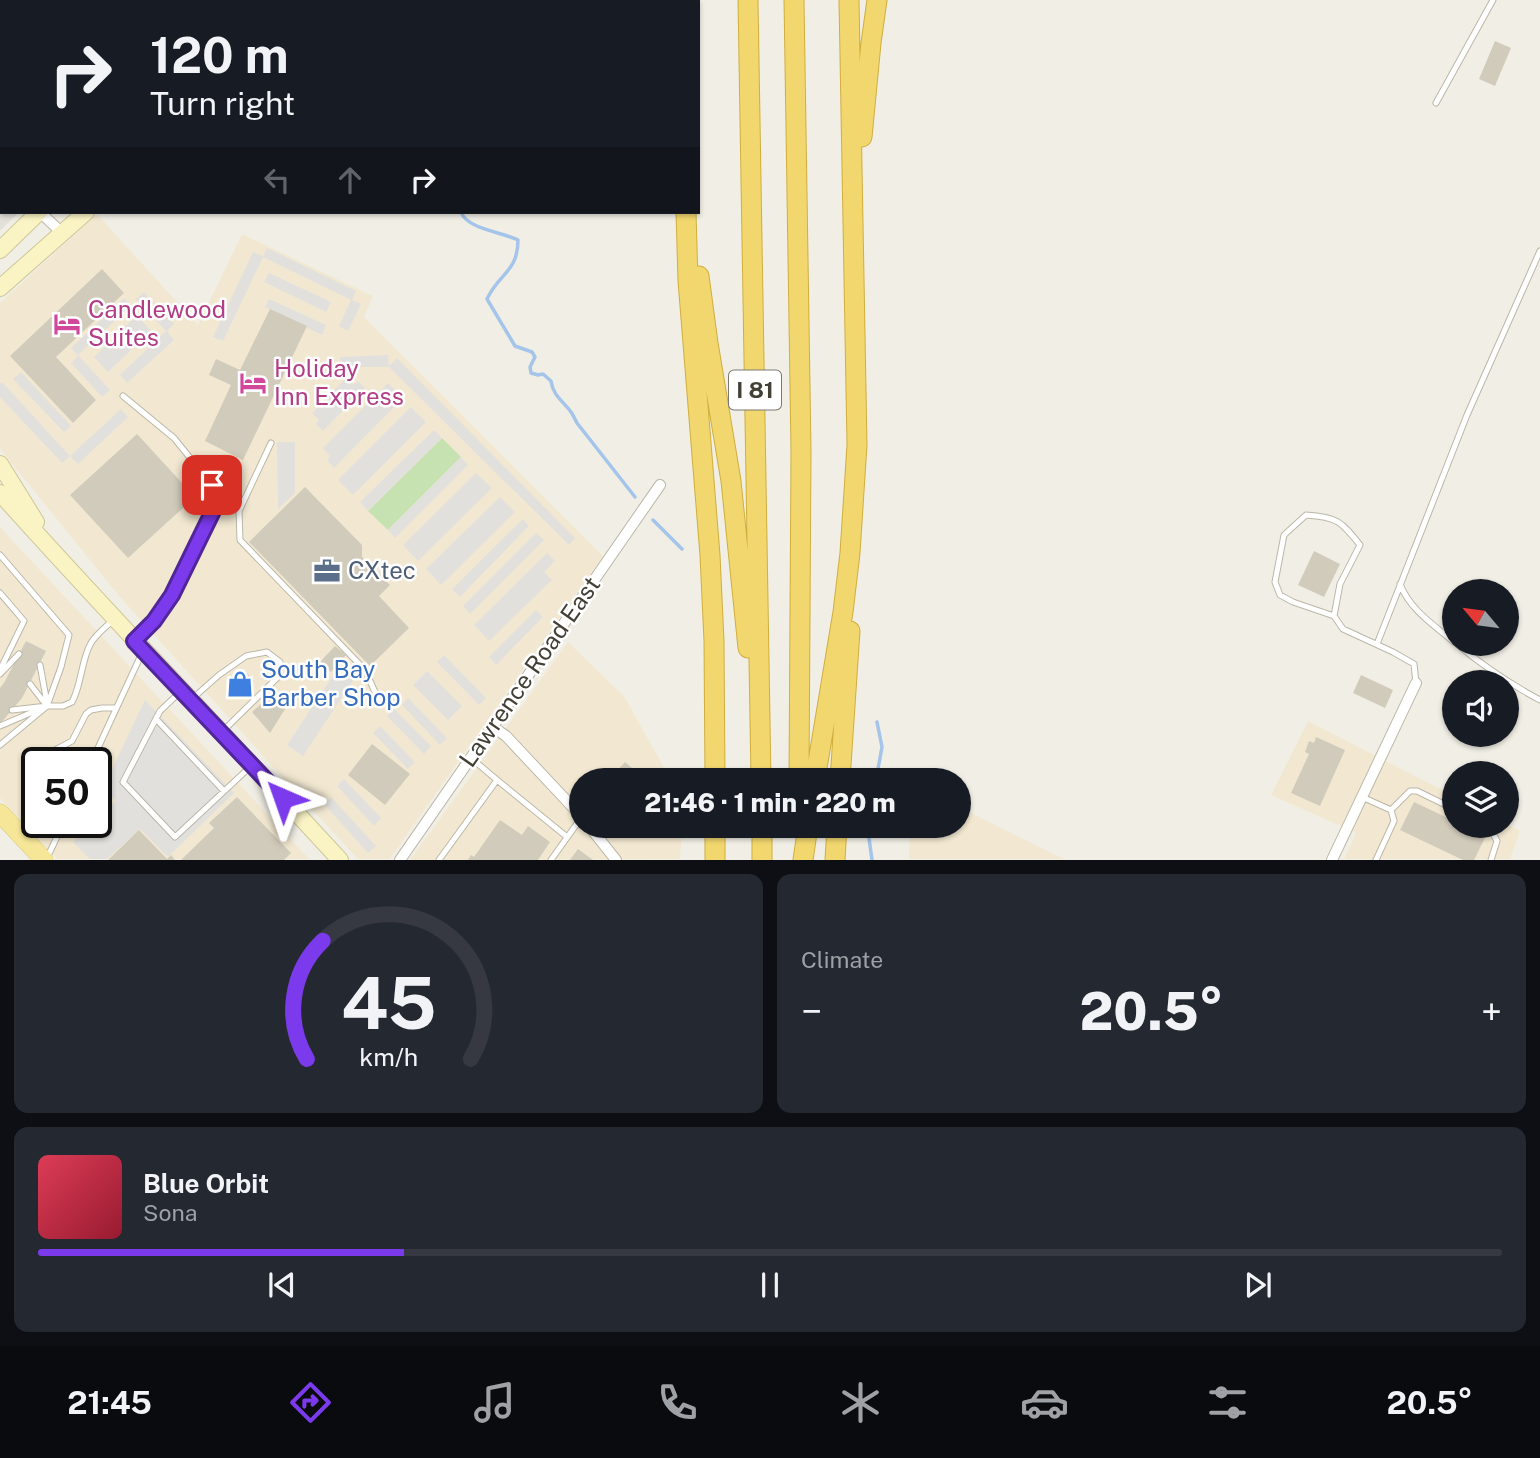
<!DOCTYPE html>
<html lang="en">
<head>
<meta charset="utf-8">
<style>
  body { margin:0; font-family:"Public Sans",sans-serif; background:#242831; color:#f1f3f6; height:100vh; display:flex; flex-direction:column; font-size:26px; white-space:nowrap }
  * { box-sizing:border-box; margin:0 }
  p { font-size:23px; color:#9ea1a6 }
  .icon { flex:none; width:38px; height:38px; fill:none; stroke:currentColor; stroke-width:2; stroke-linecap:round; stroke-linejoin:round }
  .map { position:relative; height:860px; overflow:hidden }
  .side { display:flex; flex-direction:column; gap:14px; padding:14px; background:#0d0f14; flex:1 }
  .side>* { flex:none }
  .top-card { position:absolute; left:0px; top:0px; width:700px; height:214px; box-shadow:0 2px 5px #0004; background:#171b24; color:#f1f3f6; overflow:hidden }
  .needle { width:46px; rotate:299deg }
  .tools { position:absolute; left:1442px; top:579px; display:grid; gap:14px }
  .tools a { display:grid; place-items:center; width:77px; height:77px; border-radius:50%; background:#171b24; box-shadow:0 2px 5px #0004; font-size:35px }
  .speed { position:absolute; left:21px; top:747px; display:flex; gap:14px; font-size:35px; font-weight:700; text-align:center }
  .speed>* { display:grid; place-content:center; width:91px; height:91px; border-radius:50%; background:#171b24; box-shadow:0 2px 5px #0004; line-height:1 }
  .speed .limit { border:4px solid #111; border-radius:10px; background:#fff; color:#111 }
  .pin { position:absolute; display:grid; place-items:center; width:60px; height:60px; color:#fff; margin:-30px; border-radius:14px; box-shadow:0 4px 10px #0006 }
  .me { position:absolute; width:77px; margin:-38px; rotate:317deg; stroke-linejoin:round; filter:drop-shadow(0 0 5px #0008) }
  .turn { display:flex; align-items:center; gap:24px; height:147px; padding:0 35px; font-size:32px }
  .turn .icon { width:91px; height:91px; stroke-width:2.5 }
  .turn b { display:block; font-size:49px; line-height:60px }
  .lanes { display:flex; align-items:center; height:66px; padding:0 35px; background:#0003; justify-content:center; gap:35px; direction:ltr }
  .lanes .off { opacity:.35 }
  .big { font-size:52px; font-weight:800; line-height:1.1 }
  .side .widget { flex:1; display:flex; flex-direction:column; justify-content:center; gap:10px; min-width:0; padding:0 24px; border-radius:14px; background:#242831 }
  .side .dial { align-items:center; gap:0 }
  .dial svg { height:182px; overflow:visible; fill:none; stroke:#363941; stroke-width:7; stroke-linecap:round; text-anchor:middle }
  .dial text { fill:#f1f3f6; stroke:none }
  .song { display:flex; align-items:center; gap:21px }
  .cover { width:84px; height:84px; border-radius:10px; background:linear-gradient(135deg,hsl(350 70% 55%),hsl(350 70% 35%)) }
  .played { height:7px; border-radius:4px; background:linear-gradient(90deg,#7c3aed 25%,#363941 25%) }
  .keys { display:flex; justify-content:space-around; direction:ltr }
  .heat { display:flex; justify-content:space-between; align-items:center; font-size:38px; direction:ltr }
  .side .tiles { flex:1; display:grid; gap:14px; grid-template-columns:1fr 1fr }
  .widget:last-child { grid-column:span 2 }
  .trip { position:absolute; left:569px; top:768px; width:402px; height:70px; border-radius:35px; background:#171b24; box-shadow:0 2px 5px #0004; font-weight:800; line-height:70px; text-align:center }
  .tabs { display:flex; height:112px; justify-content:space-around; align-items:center; background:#090b0e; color:#9ea1a6 }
  .tabs .icon { width:49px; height:49px }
  .tabs .active { color:#7c3aed }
  .tabs b { font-size:32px; color:#f1f3f6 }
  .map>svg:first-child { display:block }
  .commercial { fill:#f2e8d1; fill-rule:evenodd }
  .industrial { fill:#e3e0da }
  .green { fill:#c5e2b0 }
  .parking { fill:#e2e0dd }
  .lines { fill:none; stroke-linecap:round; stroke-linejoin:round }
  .stream { stroke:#a5c4ea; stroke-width:3.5 }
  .building { fill:#d1cbbb }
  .lane-casing { stroke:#bbb7a8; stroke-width:7 }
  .street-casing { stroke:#bbb7a8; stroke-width:12 }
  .secondary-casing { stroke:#cdc697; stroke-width:18 }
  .primary-casing { stroke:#d9c66a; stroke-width:19 }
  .highway-casing { stroke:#d0ae3f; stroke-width:21 }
  .lane { stroke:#fff; stroke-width:5 }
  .street { stroke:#fff; stroke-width:10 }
  .secondary { stroke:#faf4c5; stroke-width:16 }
  .primary { stroke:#f6e798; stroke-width:18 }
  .highway { stroke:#f2d76e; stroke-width:19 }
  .route-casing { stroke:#51269a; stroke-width:18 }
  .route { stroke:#7c3aed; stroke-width:12 }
  .labels { text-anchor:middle; stroke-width:5; stroke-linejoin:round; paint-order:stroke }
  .shield { fill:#fff; stroke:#7b7972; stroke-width:2 }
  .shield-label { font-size:23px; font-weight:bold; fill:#423f35 }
  .hotel-label { font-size:24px; fill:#b23c85; stroke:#fff; text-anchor:start }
  .service-label { font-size:24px; fill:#4e5e75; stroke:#fff; text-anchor:start }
  .shop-label { font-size:24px; fill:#366cbe; stroke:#fff; text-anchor:start }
  .street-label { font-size:24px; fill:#423f35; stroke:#fff }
</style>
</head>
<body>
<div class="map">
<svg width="1540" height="860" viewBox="0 0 1540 860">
  <rect width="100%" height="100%" fill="#f1efe5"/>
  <path class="commercial" d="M97 214 198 325 242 234 373 296 364 317 603 556 390 859H358L292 788 119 596 0 449V303Z
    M0 527 309 859H57L0 798ZM37 763H96V822H37Z
    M568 642 624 696 671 780H581V826H682L680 859 410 860Z
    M1308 721 1454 796V826H1507V824L1520 831 1510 859H1344L1356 833 1271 795Z
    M959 807 1064 859H909L910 826H959Z"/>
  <path class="industrial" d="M0 0H156L157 2H2V212H19L0 231Z"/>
  <path class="green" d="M442 438 461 457 388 530 368 511Z"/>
  <path class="parking" d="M267 248 356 291 352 300 361 304 348 331 339 326 351 300 263 257 223 341 213 337 253 252 263 256Z
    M269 273 331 302 326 312 264 282Z
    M144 292 174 324 167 331 174 340 127 383 120 375 166 331 136 299Z
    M124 298 131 306 78 355 110 390 102 397 71 363 78 356 71 348Z
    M269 299 326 325 322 335 265 307Z
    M137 315 151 331 108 372 94 357Z
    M388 355 389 366 397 358 575 538 569 545 389 367H340V357Z
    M21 372 71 426 64 432 13 379Z
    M346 378 354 385 358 381 365 388 323 431 316 424 319 420 312 413Z
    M2 382 70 456 121 409 128 417 78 464 70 456 62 463 0 397V384Z
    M388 383 403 398 334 468 327 460 330 456 323 448Z
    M411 407 426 422 353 495 338 480Z
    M434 430 442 438 368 511 360 502Z
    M277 442H295V493L278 509Z
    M461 457 468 465 395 538 388 530Z
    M476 473 492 488 418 561 403 545Z
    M500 497 515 512 441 585 426 569Z
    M523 519 529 526 460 597 452 589Z
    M536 533 544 540 470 614 463 606Z
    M547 553 555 561 544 572 552 580 489 641 474 625Z
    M536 610 543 617 496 665 489 657Z
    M444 655 486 698 479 705 437 662Z
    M340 665 356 676 303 756 287 745Z
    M427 671 462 706 448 720 413 685Z
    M408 698 447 738 440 745 402 705Z
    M145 700 234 793 168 857 140 829 107 859H90L73 842 93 823 96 822V820L116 801 103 788Z
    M394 709 431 746 424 754 387 716Z
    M380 726 415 762 408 769 373 733Z
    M344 779 381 818 374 826 337 786Z
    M331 797 376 846 368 853 324 804Z"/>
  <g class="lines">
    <path class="stream" d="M461 212C467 229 502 232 518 240 518 272 499 273 487 299L515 346 532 352 535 357 530 367 531 373 538 375 543 374 551 381C553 396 563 401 571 412 573 415 575 419 577 423L635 497
      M653 520 682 549
      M876 780 882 747 877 722
      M868 826V831L872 860"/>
  </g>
  <path class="building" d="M1495 41 1511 48 1495 86 1479 79Z
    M102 269 124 293 56 357 96 400 73 423 10 356Z
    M270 309 307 326 243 460 205 441 231 385 209 375 216 359 240 370Z
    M137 434 195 497 128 558 70 495Z
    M305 487 362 545V557L390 585 379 596 409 628 370 666 249 542Z
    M1314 551 1340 564 1324 597 1298 585Z
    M26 641 46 651 22 698 0 724V688L4 683Z
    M335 646 346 655 331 672 320 662Z
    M245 671 254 681 236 697 227 687Z
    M1361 675 1393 690 1385 708 1353 693Z
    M274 692 287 706 270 733 252 712Z
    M1316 737 1345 750 1320 806 1291 793 1309 754 1305 752 1309 741 1314 743Z
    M372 744 410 774 385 805 348 775Z
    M625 762 633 769 625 778 617 771Z
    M237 797 291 853 284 860H181L214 828 209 823Z
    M1414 802 1454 821V826H1465L1486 836 1474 860H1463L1400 830Z
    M500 820 522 835 528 826 550 842 538 860H468L471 855 474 857Z
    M139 830 167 859 171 855 175 860H108Z
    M578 849 593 860H570Z"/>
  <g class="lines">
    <g class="lane-casing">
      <path id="lane" d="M1436 103 1493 0
        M0 171 2 173
        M123 396 174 438 212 485 214 509 172 595 154 621 136 638
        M271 443 239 511 240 540 365 670 380 703
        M0 555 69 635 61 667 47 706 0 745
        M1400 584C1410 610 1434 625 1454 642
        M0 593 24 621 0 670
        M1334 616 1340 584 1360 545C1341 521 1337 517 1306 515L1284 535 1275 582 1280 595 1293 602 1334 616 1343 629 1393 652 1414 664 1416 683
        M1377 644 1467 415 1540 251
        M1457 644C1483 666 1510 684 1540 700
        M40 665 47 703
        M0 674 19 654
        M179 693 160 711 123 782 175 837 250 767
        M193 698 219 675 246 656 267 652 280 662 278 677 224 730
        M12 710 47 706 30 684
        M156 719 224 791
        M0 726 47 706H63L72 702C82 684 81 660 91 643 96 634 106 627 114 619
        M47 763 53 751 72 741 86 714 91 710 102 708H116
        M91 763 142 653
        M497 780 567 837
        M37 784C31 795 30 801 37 812
        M1362 797 1391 810 1394 821 1376 860
        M1391 810 1410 791H1417L1454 809
        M45 822 57 837
        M1489 826 1497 841 1491 860
        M47 858 64 822
        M439 860 497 780 471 758
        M551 860 581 818"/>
    </g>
    <g class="street-casing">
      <path id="street" d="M40 212 62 233
        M493 727 506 736 581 816
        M589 826 616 860
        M400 860 660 485
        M1332 860 1416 683"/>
    </g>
    <g class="secondary-casing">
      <path id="secondary" d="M261 2 263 0
        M315 2 317 0
        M0 250 39 212
        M0 288 86 212
        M0 464 36 522
        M0 493C111 617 227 737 340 860"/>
    </g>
    <g class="primary-casing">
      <path id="primary" d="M0 813 44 860"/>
    </g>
    <g class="highway-casing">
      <path id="highway" d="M748 0 761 780
        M794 0 801 451 799 780
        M390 2 391 0
        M671 2V0
        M862 137 871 43 877 0
        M686 212 688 281 710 555 714 641 715 780
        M699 276 708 343 731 481 748 648
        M815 780 843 612 850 553 857 445 849 0
        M840 780 850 631
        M715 826V860
        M762 826V860
        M803 860 808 826
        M835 860 837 826"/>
    </g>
    <use href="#lane" class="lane"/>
    <use href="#street" class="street"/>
    <use href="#secondary" class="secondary"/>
    <use href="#primary" class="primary"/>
    <use href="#highway" class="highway"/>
  </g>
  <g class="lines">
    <g class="route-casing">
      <path id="route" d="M212 485 214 509 172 595 154 621 134 641 283 798"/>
    </g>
    <use href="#route" class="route"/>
  </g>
  <defs>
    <g id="hotel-bare" transform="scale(2.1)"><path d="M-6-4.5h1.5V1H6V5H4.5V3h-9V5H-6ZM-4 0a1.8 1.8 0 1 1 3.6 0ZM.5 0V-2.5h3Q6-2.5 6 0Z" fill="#d1479c" stroke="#fff" stroke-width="2.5" paint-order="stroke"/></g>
    <g id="office-bare" transform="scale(2.1)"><path d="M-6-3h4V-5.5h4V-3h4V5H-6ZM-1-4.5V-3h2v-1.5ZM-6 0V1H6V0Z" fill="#5c6f8a" stroke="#fff" stroke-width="2.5" paint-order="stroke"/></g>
    <g id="shop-bare" transform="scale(2.1)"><path d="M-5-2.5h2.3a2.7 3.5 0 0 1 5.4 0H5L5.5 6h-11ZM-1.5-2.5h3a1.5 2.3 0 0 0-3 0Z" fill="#3f7fe0" stroke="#fff" stroke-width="2.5" paint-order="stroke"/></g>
  </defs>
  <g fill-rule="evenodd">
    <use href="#hotel-bare" x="67" y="324"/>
    <use href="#hotel-bare" x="253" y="383"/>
    <use href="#office-bare" x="327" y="571"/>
    <use href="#shop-bare" x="240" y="684"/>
  </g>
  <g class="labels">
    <rect class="shield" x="729" y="370.5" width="52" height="39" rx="5"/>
    <g class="shield-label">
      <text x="755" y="398">I 81</text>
    </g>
    <g class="hotel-label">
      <text x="88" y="318">Candlewood<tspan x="88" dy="28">Suites</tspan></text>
      <text x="274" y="377">Holiday<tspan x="274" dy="28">Inn Express</tspan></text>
    </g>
    <g class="service-label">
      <text x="348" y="579">CXtec</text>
    </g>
    <g class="shop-label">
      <text x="261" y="678">South Bay<tspan x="261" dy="28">Barber Shop</tspan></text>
    </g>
    <g class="street-label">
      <text transform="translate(530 672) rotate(-55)" y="8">Lawrence Road East</text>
    </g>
  </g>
</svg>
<div class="tools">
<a><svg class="needle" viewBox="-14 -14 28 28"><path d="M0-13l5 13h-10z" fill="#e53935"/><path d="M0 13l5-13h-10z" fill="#9ea1a6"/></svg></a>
<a><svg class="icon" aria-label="sound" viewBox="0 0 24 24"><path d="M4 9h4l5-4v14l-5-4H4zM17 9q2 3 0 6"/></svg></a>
<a><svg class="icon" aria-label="layers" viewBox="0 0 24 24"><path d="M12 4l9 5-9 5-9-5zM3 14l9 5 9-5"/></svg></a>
</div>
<div class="speed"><div class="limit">50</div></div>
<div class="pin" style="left:212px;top:485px;background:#d93025"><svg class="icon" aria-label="arrive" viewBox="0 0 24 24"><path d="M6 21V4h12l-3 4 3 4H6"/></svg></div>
<svg class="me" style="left:283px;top:798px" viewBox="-20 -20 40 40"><path d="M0-17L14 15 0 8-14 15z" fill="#7c3aed" stroke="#fff" stroke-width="4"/></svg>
<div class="trip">21:46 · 1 min · 220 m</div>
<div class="top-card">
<div class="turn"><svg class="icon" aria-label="right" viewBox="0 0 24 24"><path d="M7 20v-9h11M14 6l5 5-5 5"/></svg><div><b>120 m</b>Turn right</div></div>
<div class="lanes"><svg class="icon off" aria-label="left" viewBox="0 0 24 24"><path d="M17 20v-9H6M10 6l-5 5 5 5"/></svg><svg class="icon off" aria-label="ahead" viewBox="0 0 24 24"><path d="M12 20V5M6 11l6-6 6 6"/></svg><svg class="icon" aria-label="right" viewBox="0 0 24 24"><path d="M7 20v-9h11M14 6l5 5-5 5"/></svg></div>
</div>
</div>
<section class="side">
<div class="tiles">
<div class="widget dial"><svg viewBox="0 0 100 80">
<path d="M14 69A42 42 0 1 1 86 69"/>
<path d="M14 69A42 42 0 0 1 21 17" stroke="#7c3aed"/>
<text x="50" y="56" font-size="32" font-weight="700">45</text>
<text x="50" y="72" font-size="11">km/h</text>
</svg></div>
<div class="widget"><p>Climate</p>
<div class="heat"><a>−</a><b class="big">20.5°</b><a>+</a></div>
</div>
<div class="widget">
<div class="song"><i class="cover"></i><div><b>Blue Orbit</b><p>Sona</p></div></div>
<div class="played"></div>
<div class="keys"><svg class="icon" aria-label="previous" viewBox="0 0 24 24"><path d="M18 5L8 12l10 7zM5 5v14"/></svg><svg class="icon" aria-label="pause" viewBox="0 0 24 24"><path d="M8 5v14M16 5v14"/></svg><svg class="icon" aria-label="next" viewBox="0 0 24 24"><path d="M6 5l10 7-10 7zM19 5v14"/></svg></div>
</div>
</div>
</section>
<nav class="tabs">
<b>21:45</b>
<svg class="icon active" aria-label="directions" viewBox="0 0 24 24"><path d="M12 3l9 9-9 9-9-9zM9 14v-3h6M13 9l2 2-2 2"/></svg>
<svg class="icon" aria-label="music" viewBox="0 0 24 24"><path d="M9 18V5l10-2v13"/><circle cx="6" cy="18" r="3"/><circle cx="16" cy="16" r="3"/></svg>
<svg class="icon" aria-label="phone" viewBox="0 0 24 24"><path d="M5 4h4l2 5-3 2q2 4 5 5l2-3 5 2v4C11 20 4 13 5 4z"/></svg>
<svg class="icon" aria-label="climate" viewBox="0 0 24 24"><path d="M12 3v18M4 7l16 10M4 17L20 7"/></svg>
<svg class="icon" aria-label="car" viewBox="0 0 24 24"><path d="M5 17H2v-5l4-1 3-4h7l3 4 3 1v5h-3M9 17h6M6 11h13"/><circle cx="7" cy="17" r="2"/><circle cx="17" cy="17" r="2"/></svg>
<svg class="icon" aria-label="filters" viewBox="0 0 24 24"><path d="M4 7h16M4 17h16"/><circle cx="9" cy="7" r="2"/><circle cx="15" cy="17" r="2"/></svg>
<b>20.5°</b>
</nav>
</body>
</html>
